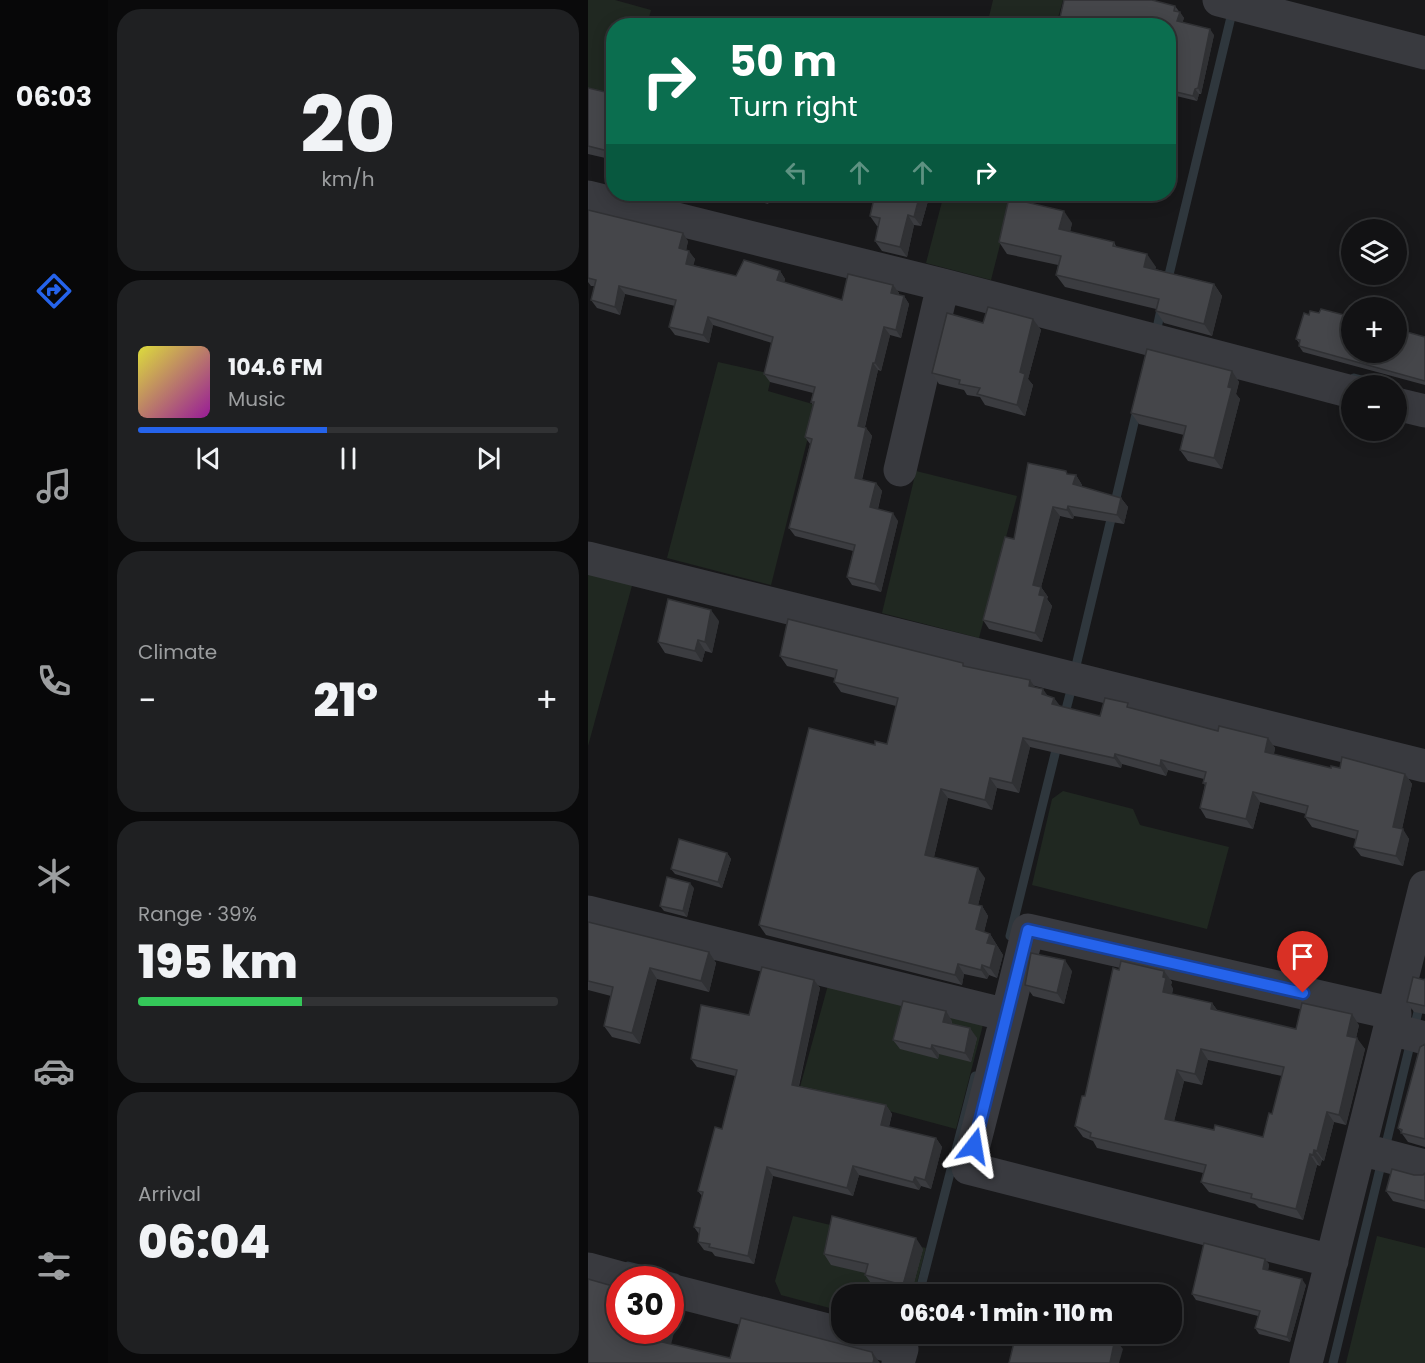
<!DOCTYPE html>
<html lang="en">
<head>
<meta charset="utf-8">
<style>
  body { margin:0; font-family:Poppins,sans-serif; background:#1f2022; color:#f1f3f6; height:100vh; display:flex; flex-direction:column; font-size:22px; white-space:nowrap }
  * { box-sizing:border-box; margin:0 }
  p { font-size:20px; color:#9c9ea0 }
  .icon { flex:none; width:33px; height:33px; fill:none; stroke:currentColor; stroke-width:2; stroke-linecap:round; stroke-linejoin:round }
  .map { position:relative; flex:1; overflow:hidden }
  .drawer { display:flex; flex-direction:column; gap:9px; padding:9px; background:#0a0a0b; width:480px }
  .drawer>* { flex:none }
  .top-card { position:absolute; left:18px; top:18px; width:570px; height:183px; border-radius:24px; box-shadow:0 3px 15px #0003,0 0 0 2px #313234; background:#0b6e4f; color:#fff; overflow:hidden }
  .tools { position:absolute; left:753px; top:219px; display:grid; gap:12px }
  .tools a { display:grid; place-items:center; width:66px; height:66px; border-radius:50%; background:#121214; box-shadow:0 3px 15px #0003,0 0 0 2px #313234; font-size:30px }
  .speed { position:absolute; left:18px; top:1266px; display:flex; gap:12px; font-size:30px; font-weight:700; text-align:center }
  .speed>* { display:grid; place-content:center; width:78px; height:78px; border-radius:50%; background:#121214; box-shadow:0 3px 15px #0003,0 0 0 2px #313234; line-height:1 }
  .speed .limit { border:9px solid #d22; background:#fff; color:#111 }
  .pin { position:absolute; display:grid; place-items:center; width:51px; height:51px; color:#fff; margin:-62px -26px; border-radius:50% 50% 50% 0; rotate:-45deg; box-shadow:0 0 6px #0007 }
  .pin .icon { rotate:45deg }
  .me { position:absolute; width:66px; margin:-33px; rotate:14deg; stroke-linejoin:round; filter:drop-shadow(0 0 4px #0008) }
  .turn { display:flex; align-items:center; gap:21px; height:126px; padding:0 24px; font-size:27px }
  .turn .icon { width:78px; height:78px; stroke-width:2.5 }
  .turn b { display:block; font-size:42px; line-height:51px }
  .lanes { display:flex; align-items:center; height:57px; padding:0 24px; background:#0003; justify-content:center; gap:30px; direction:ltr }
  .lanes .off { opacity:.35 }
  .big { font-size:45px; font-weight:800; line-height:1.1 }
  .drawer .widget { flex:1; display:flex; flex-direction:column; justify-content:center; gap:9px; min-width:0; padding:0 21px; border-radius:24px; background:#1f2022 }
  .drawer .dial { align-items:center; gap:0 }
  .dial b { font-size:78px; line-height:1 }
  .song { display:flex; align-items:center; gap:18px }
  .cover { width:72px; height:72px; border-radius:9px; background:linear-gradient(135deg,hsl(60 70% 55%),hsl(300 70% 35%)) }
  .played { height:6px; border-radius:3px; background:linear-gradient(90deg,#2563eb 45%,#313234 45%) }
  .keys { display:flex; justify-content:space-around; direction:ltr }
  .heat { display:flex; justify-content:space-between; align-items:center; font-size:33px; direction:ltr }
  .charge { height:9px; border-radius:4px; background:linear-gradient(90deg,#34c759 39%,#313234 0) }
  .trip { position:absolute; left:243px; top:1284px; width:351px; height:60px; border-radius:24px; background:#121214; box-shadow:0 3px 15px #0003,0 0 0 2px #313234; font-weight:800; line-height:60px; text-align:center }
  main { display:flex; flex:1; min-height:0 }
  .tab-bar { display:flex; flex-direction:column; width:108px; justify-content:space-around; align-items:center; background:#070708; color:#9c9ea0 }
  .tab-bar .icon { width:42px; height:42px }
  .tab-bar .selected { color:#2563eb }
  .tab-bar b { font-size:27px; color:#f1f3f6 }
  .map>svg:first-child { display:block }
  .green { fill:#202821 }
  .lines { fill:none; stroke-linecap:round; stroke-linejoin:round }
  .stream { stroke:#2f373d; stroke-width:9 }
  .minor { stroke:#393a3f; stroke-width:33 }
  .wall { fill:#3b3c40; fill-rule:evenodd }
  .shaded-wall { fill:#303134 }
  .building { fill:#45464a; stroke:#303134; stroke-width:1.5; fill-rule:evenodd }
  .route-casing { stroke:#184099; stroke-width:15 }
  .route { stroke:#2563eb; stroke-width:10 }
</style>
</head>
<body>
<main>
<nav class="tab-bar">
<b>06:03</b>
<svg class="icon selected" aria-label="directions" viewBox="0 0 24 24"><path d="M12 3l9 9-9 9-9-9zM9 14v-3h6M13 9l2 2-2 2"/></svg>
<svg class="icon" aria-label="music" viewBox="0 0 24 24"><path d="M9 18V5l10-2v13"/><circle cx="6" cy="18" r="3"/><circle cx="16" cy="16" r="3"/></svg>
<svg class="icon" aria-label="phone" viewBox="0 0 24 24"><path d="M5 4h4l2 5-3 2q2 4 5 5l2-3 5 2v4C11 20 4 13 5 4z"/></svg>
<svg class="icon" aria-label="climate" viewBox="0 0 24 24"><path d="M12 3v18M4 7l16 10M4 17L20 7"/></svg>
<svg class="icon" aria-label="car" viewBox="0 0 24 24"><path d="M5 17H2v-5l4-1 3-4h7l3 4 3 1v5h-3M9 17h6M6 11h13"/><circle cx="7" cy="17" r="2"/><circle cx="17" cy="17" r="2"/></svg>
<svg class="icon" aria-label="filters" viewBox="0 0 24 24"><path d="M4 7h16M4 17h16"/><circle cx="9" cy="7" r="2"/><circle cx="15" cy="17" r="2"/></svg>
</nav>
<section class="drawer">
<div class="widget dial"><b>20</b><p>km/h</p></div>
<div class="widget">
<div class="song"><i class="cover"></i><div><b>104.6 FM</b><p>Music</p></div></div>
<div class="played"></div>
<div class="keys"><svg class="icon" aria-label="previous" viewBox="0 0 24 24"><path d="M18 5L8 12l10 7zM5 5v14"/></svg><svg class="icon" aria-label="pause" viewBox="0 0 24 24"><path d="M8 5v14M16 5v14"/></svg><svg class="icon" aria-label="next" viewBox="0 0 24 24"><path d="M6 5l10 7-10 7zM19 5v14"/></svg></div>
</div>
<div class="widget"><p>Climate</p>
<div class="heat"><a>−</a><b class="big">21°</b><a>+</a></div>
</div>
<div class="widget"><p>Range · 39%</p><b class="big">195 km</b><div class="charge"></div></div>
<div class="widget"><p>Arrival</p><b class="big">06:04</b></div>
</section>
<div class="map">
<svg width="837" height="1363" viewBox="0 0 837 1363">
  <rect width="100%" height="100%" fill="#18181a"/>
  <path class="green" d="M0 0H27L63 10 59 25 26 26 25 96 0 89Z
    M405 0H475L468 25H399Z
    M356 194H425L403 280 338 263Z
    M130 362 184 374 180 391 228 405 183 585 79 558Z
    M328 471 429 496 391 638 294 613Z
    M0 571 45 582 0 746Z
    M475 791 545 809 552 825 641 847 619 929 444 885 464 799Z
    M240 985 396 1021 368 1129 212 1087Z
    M205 1216 338 1248 326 1294H254L253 1311 193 1295 187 1281Z
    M789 1236 837 1248V1363H758Z"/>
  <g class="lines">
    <path class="stream" d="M579 283 643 17
      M569 328 574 305
      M766 378 797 386
      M487 670 550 406
      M476 717 482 694
      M422 936 470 742
      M40 1266 88 1278
      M331 1294 387 1076
      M745 1363 837 983"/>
    <path class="minor" d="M631 0 837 53
      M0 197 355 285 764 392
      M808 404 837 411
      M312 470 355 285
      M0 558 837 766
      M0 912 419 1015 440 930 807 1014
      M419 1015 380 1168 744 1261
      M803 1029 837 1038
      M772 1149 837 1166
      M0 1269 40 1280
      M82 1290 314 1349 310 1363
      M718 1363 837 887"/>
  </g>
  <path class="wall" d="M587 6 596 18 594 23 626 35 613 94H611L609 101 580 94V26Z
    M0 88 26 94V160L0 154Z
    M146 194H191L189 201 182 199 180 204 147 195Z
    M336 196 340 201 333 226 326 225 319 257 294 251 287 241 291 226H289L282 216Z
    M0 210 100 241 98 250 107 259 105 265 148 276 192 271 197 279 196 283 254 300 305 285 311 293 310 295 316 296 321 304 313 338 302 335 293 371 290 370 277 427 278 428 284 436 274 480 288 483 294 491 290 509 310 521 293 592 264 585 259 577 265 551 207 536 201 528 222 444 217 437 225 405 223 402 225 393 182 382 176 374 184 343 125 325 121 343 87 335 81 327 87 306 37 294 32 315 9 308 3 300 7 286H3L0 282Z
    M484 223 482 232 526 242 529 248 568 267 567 269 626 284 634 296 624 336 576 323 568 311V309L477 287 468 275 470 265 419 254 411 242Z
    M721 315 837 337V385L715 352 711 346 712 344 708 339Z
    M445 319 453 330 440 379 445 385 437 416 397 405 392 397 379 395 376 390 351 384 344 373 395 323Z
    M644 371 651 382 648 394 652 399 634 469 600 461 592 450 596 435 551 424 543 413Z
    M481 474 488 475 494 485V487L533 498 540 507 536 524 486 516 485 519 472 516 453 587 460 597 459 599 464 606 454 642 401 629 395 620 426 539Z
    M131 621 124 653 117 651 114 662 77 653 70 642Z
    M192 656 379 667 447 687 460 696 466 698 471 706 512 716 540 703 543 708 630 731 680 738 687 748 686 754 743 768H752L817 774 824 784 814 829 821 839 815 866 773 856 766 847 768 839 724 827 717 817 718 814 672 802 665 829 618 818 612 808 617 785 615 783 616 779 580 770 578 776 534 764 533 768 442 747 431 793 409 788 404 810 360 798 346 857 397 878 390 905 394 906 400 916 396 932 402 934 415 955 409 978 401 975 399 979 376 974 374 985 178 935 171 925 287 745 299 744 308 706 253 692 246 682 247 678 199 666Z
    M139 853 143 859 134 888 87 874 83 869Z
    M106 888 99 917 76 911 72 906Z
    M0 922 121 952 128 963 121 992 69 979 52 1044 24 1037 16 1026 23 996 0 990Z
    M531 970 576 971 584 982 583 985 585 989 584 994 624 1003 629 1010 708 1029 771 1025 768 1038 777 1049 758 1125 746 1122 736 1161 734 1160 732 1166 729 1165 715 1220 671 1208 667 1204 621 1192 613 1182 615 1173 509 1148 505 1141 495 1137 487 1126 497 1096ZM620 1060 694 1076 684 1114 675 1137 626 1130 586 1121 596 1081 614 1085Z
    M484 971 476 1004 445 996 437 985Z
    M226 980 232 988 211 1086 298 1105 304 1114 301 1127 348 1138 354 1147 343 1189 333 1186 331 1190 271 1175 265 1196 185 1176 166 1264 127 1256 124 1252 116 1250 110 1242 111 1234 106 1227 114 1196 110 1191 134 1129 147 1076 109 1067 103 1059 161 1015Z
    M837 980V1014L826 1012 819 1002Z
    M364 1021V1024L389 1038 383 1062 351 1054 350 1059 312 1049 305 1040Z
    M837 1044V1147L820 1142 810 1128Z
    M837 1173V1209L805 1201 798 1191 826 1175H835Z
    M335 1249 323 1294H318L285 1286 277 1275V1273L243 1265 236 1254Z
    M681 1264 680 1271 718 1285 702 1342 671 1334 667 1328 670 1316 608 1300 604 1294Z"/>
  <path class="shaded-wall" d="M592 12 596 18 593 27 589 21Z
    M622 29 626 35 613 94 610 88Z
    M607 89 611 94 609 101 605 96Z
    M26 127V159L20 151Z
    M173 194H178L182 199 180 204Z
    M184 194H191L189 201Z
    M331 194H337L336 196 340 201 333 226 326 217Z
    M476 211 484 223 480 241 471 229Z
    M320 215 326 225 319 257 312 247Z
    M95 233 100 241 97 256 91 248Z
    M101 251 107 259 104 272 98 264Z
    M559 254 568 267 565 279 556 267Z
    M192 271 197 279 194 288 189 280Z
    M626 284 634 296 624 336 616 324Z
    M305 285 311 293 309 301 303 293Z
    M31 286 37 294 32 315 27 307Z
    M316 296 321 304 313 338 308 330Z
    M120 317 125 325 121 343 115 335Z
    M445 319 453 330 440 379 445 385 437 416 429 405 432 372Z
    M296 327 302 335 293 371 287 363Z
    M285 363 290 370 275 434 270 426Z
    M644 371 651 382 648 394 652 399 634 469 626 458Z
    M278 428 284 436 272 486 267 478Z
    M488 475 494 485 492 494 485 484Z
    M288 483 294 491 288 515 282 507Z
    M533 498 540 507 536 524 529 515Z
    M480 506 486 516 485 519 479 510Z
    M465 507 472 516 453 587 460 597 459 599 464 606 454 642 447 633 445 585Z
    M305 513 310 521 293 592 287 584Z
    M123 610 131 621 124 653 117 642Z
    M110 640 117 651 114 662 107 651Z
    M442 680 449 690 441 686Z
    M455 689 462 699 454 694Z
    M466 698 473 707 464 704Z
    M435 738 442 747 431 793 424 783Z
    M680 738 687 748 684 761 677 752Z
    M527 754 534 764 533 768 526 758Z
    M573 760 580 770 578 776 572 766Z
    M817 774 824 784 812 837 805 827Z
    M402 778 409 788 404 810 397 800Z
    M353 789 360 798 344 865 337 855Z
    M665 792 672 802 665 829 658 819Z
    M815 829 821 839 815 866 808 856Z
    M139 853 143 859 134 888 130 882Z
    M390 868 397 878 388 913 381 903Z
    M102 883 106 888 99 917 95 911Z
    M394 906 400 916 394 939 388 929Z
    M402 934 415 955 409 978 402 968 399 943Z
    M121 952 128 963 121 992 113 981Z
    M477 960 484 971 476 1004 469 993Z
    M370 964 376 974 374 985 367 975Z
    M394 965 401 975 399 979 393 970Z
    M62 968 69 979 52 1044 44 1033Z
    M576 971 584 982 583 985 585 989 582 1002 575 992V977Z
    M226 980 232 988 209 1093 204 1085Z
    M624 1003 632 1014 623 1009Z
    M358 1011 364 1021 362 1031 355 1022Z
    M764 1014 771 1025 766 1047 759 1036Z
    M382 1028 389 1038 383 1062 377 1053Z
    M769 1038 777 1049 758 1125 751 1115Z
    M344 1045 351 1054 350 1059 343 1049Z
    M613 1049 620 1060 614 1085 607 1074Z
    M589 1070 596 1081 584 1130 577 1119Z
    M298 1105 304 1114 299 1133 293 1125Z
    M739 1112 746 1122 736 1161 729 1151Z
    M348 1138 354 1147 343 1189 337 1180Z
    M726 1150 734 1160 732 1166 725 1155Z
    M722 1154 729 1165 715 1220 708 1209Z
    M265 1166 271 1175 265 1196 259 1188Z
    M179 1167 185 1176 166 1264 160 1256Z
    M327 1177 333 1186 331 1190 325 1182Z
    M328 1238 335 1249 323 1294H322L315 1285Z
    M677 1259 681 1264 679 1275 675 1269Z
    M714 1279 718 1285 702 1342 699 1337Z
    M84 1301 91 1312 81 1353 74 1342 77 1330H82V1307Z
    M527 1339 535 1349 531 1363H522Z
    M284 1352 292 1363H285Z"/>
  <path class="building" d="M476 0H564L587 6 586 11 592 12 589 21 622 29 610 88 607 89 605 96 580 90V26H470Z
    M0 88 26 94V127L20 151 0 146Z
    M287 194H332L326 217 320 215 312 247 287 241 292 218 282 216Z
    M421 198 476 211 471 229 526 242 525 246 559 254 556 267 626 284 616 324 568 311 571 299 468 275 473 256 411 242Z
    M0 210 95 233 91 248 101 251 98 264 148 276 156 260 192 271 189 280 254 300 260 274 305 285 303 293 316 296 308 330 296 327 287 363H285L270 426 278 428 267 478 288 483 282 507 305 513 287 584 259 577 267 545 201 528 224 439 217 437 226 402H223L227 387 176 374 185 337 120 317 115 335 81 327 88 300 31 286 27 307 3 300 8 280 0 278Z
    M400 307 445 319 432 372 437 374 429 405 389 394 392 388 371 384 372 380 344 373 359 313 395 323Z
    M733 309 764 317V352H808V329L837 337V381L711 346 712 340 708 339 716 313 721 315 722 311 731 313Z
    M559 349 644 371 640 387 644 388 626 458 592 450 598 426 543 413Z
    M440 463 478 471 479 474 488 475 485 484 533 498 529 515 480 506 479 510 465 507 445 585 453 587 451 595 457 596 447 633 395 620 417 537 426 539Z
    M80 599 123 610 117 642 110 640 107 651 70 642Z
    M200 619 375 663V666L442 680 441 686 455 689 454 694 466 698 464 704 512 716 517 698 540 703 539 707 630 731 631 726 680 738 677 752 743 768V766L752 768 754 757 817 774 805 827 815 829 808 856 766 847 770 831 717 817 720 806 665 792 658 819 612 808 618 783H615L618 772 573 760 572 766 527 754 526 758 435 738 424 783 402 778 397 800 353 789 337 855 390 868 381 903 394 906 388 929 402 934 399 943 408 945 402 968 394 965 393 970 370 964 367 975 171 925 221 728 287 745V741L299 744 310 698 246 682 249 670 192 656Z
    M91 839 139 853 130 882 83 869Z
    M79 877 102 883 95 911 72 906Z
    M0 922 121 952 113 981 62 968 44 1033 16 1026 25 987 0 981Z
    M443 953 477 960 469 993 437 985Z
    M533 961 576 971 575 977 578 978 575 992 624 1003 623 1009 708 1029 714 1003 764 1014 759 1036 769 1038 751 1115 739 1112 729 1151 726 1150 725 1155 722 1154 708 1209 663 1198 664 1194 613 1182 618 1165 502 1137 503 1133 487 1126 494 1096H497L525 968 531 970ZM613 1049 696 1067 684 1114 681 1113 675 1137 627 1125 626 1130 577 1119 589 1070 607 1074Z
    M174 967 226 980 204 1085 298 1105 293 1125 348 1138 337 1180 327 1177 325 1182 265 1166 259 1188 179 1167 160 1256 121 1247 122 1244 110 1242 112 1228 106 1227 115 1192 110 1191 127 1127 134 1129 149 1070 103 1059 113 1005 161 1015Z
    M825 977 837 980V1006L819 1002Z
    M315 1001 358 1011 355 1022 382 1028 377 1053 344 1045 343 1049 305 1040Z
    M837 1044V1139L813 1133 814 1130 810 1128 832 1047Z
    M804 1169 826 1175H835L837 1173V1201L798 1191Z
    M244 1216 328 1238 315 1285 277 1275 280 1264 236 1254Z
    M616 1243 677 1259 675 1269 714 1279 699 1337 667 1328 672 1311 604 1294Z
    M0 1279 28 1287H32V1330H77L74 1342 142 1358 153 1318 284 1352 286 1359 285 1363H0Z
    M428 1334H505L527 1339 522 1363H421Z"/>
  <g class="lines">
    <g class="route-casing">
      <path id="route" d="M386 1146 440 930 715 993"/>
    </g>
    <use href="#route" class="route"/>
  </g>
</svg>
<div class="tools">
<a><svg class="icon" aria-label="layers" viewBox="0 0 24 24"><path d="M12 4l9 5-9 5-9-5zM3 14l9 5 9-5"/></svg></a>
<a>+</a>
<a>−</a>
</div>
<div class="speed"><div class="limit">30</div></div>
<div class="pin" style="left:715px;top:993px;background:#d93025"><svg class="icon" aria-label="arrive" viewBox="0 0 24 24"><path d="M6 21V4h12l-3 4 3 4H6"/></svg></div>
<svg class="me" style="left:386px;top:1146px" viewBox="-20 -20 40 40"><path d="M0-17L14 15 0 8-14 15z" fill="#2563eb" stroke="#fff" stroke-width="4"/></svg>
<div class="trip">06:04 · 1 min · 110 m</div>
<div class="top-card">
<div class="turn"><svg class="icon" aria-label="right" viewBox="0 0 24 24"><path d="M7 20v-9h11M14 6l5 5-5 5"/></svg><div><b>50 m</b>Turn right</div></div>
<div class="lanes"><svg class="icon off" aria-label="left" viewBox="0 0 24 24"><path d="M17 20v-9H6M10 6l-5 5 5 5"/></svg><svg class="icon off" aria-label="ahead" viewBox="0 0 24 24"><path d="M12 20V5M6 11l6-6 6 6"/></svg><svg class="icon off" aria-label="ahead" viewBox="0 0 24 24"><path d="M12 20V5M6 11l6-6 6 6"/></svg><svg class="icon" aria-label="right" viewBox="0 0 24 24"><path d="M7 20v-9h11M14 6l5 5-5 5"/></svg></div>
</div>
</div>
</main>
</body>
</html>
